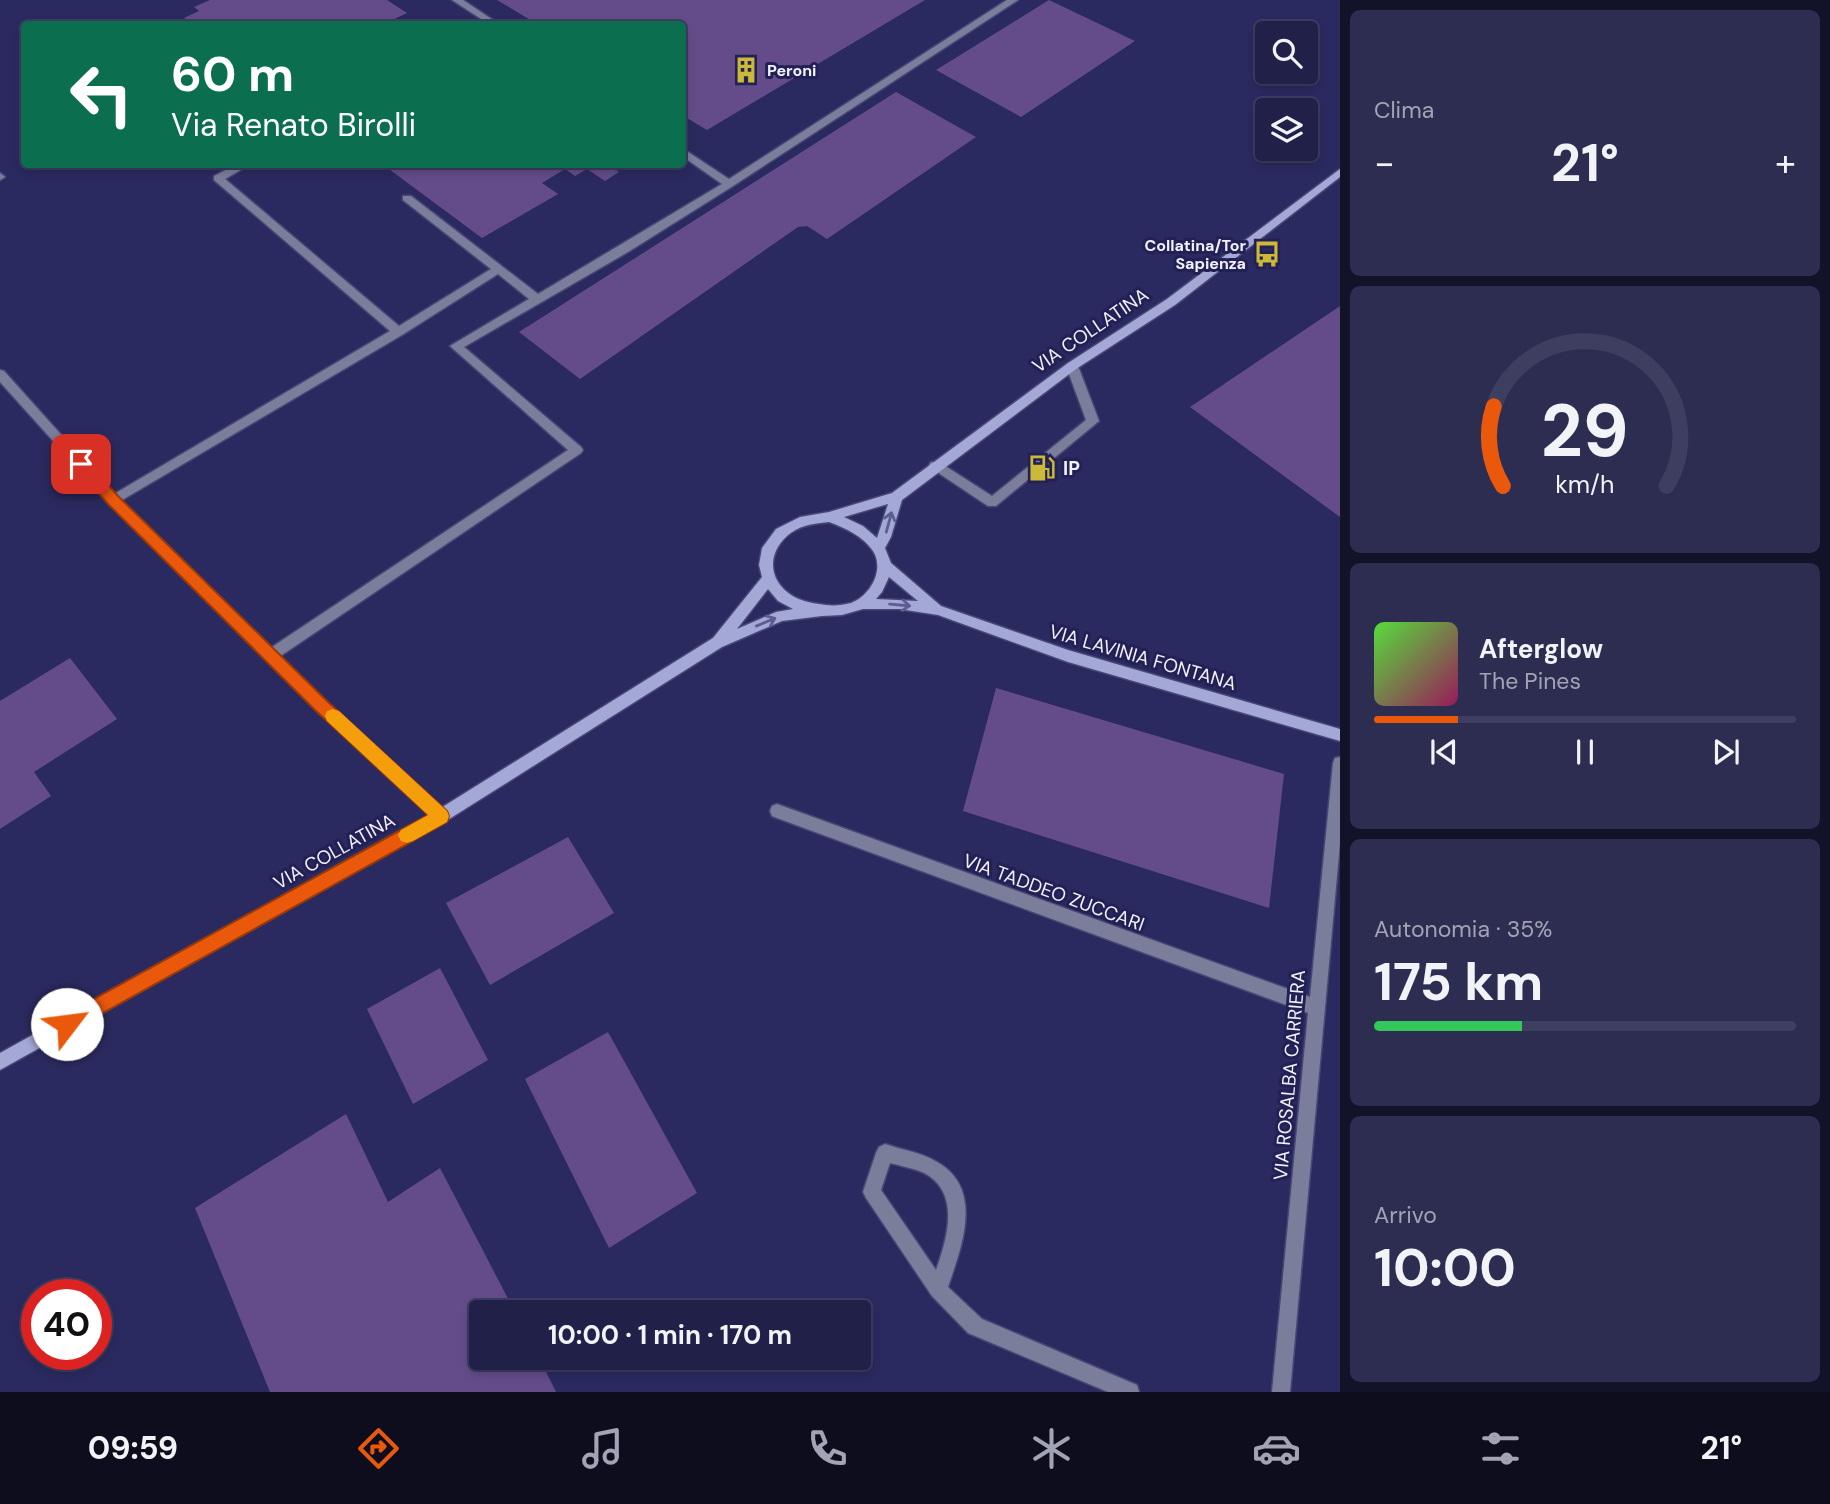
<!DOCTYPE html>
<html lang="it">
<head>
<meta charset="utf-8">
<style>
  body { margin:0; font-family:"DM Sans",sans-serif; background:#2d2d52; color:#f1f3f6; height:100vh; display:flex; flex-direction:column; font-size:26px; white-space:nowrap }
  * { box-sizing:border-box; margin:0 }
  p { font-size:23px; color:#a2a3b4 }
  .icon { flex:none; width:38px; height:38px; fill:none; stroke:currentColor; stroke-width:2; stroke-linecap:round; stroke-linejoin:round }
  .map { position:relative; flex:1; overflow:hidden }
  .side { display:flex; flex-direction:column; gap:10px; padding:10px; background:#121228; width:490px }
  .side>* { flex:none }
  .hud { position:absolute; left:21px; top:21px; width:665px; height:147px; border-radius:7px; box-shadow:0 4px 10px #0003,0 0 0 2px #3d3e60; background:#0b6e4f; color:#fff; overflow:hidden }
  .controls { position:absolute; left:1255px; top:21px; display:grid; gap:14px }
  .controls a { display:grid; place-items:center; width:63px; height:63px; border-radius:7px; background:#202048; box-shadow:0 4px 10px #0003,0 0 0 2px #3d3e60; font-size:35px }
  .speed { position:absolute; left:21px; top:1279px; display:flex; gap:14px; font-size:35px; font-weight:700; text-align:center }
  .speed>* { display:grid; place-content:center; width:91px; height:91px; border-radius:50%; background:#202048; box-shadow:0 4px 10px #0003,0 0 0 2px #3d3e60; line-height:1 }
  .speed .limit { border:10px solid #d22; background:#fff; color:#111 }
  .pin { position:absolute; display:grid; place-items:center; width:60px; height:60px; color:#fff; margin:-30px; border-radius:14px; box-shadow:0 4px 10px #0006 }
  .me { position:absolute; width:77px; margin:-38px; rotate:60deg; stroke-linejoin:round; filter:drop-shadow(0 0 5px #0008) }
  .turn { display:flex; align-items:center; gap:24px; height:147px; padding:0 35px; font-size:32px }
  .turn .icon { width:91px; height:91px; stroke-width:2.5 }
  .turn b { display:block; font-size:49px; line-height:60px }
  .big { font-size:52px; font-weight:700; line-height:1.1 }
  .side .card { flex:1; display:flex; flex-direction:column; justify-content:center; gap:10px; min-width:0; padding:0 24px; border-radius:10px; background:#2d2d52 }
  .side .dial { align-items:center; gap:0 }
  .dial svg { height:182px; overflow:visible; fill:none; stroke:#3d3e60; stroke-width:7; stroke-linecap:round; text-anchor:middle }
  .dial text { fill:#f1f3f6; stroke:none }
  .song { display:flex; align-items:center; gap:21px }
  .cover { width:84px; height:84px; border-radius:10px; background:linear-gradient(135deg,hsl(110 70% 55%),hsl(330 70% 35%)) }
  .played { height:7px; border-radius:4px; background:linear-gradient(90deg,#ea580c 20%,#3d3e60 20%) }
  .keys { display:flex; justify-content:space-around; direction:ltr }
  .heat { display:flex; justify-content:space-between; align-items:center; font-size:38px; direction:ltr }
  .charge { height:10px; border-radius:5px; background:linear-gradient(90deg,#34c759 35%,#3d3e60 0) }
  .trip { position:absolute; left:469px; top:1300px; width:402px; height:70px; border-radius:7px; background:#202048; box-shadow:0 4px 10px #0003,0 0 0 2px #3d3e60; font-weight:700; line-height:70px; text-align:center }
  .menu { display:flex; height:112px; justify-content:space-around; align-items:center; background:#0d0d1d; color:#a2a3b4 }
  .menu .icon { width:49px; height:49px }
  .menu .selected { color:#ea580c }
  .menu b { font-size:32px; color:#f1f3f6 }
  main { display:flex; flex:1; min-height:0 }
  .map>svg:first-child { display:block }
  .building { fill:#644c8a }
  .lines { fill:none; stroke-linecap:round; stroke-linejoin:round }
  .lane-casing { stroke:#474675; stroke-width:3 }
  .street-casing { stroke:#474675; stroke-width:3 }
  .secondary-casing { stroke:#474675; stroke-width:3 }
  .lane { fill:#7b7e9b; fill-rule:evenodd }
  .street { fill:#7b7e9b; fill-rule:evenodd }
  .secondary { fill:#a4a8d7; fill-rule:evenodd }
  .oneway { stroke:#5c5d90 }
  .route { fill:#ea580c; stroke:#983908; stroke-width:2 }
  .slow { fill:#f59e0b }
  .labels { text-anchor:middle; stroke-width:6; stroke-linejoin:round; paint-order:stroke }
  .far-poi-label { font-size:16px; font-weight:bold; fill:#f1f2f9; stroke:#222055; text-anchor:start }
  .street-label { font-size:19px; fill:#f1f2f9; stroke:#222055 }
  .poi-label { font-size:19px; font-weight:bold; fill:#f1f2f9; stroke:#222055; text-anchor:start }
</style>
</head>
<body>
<main>
<div class="map">
<svg width="1340" height="1392" viewBox="0 0 1340 1392">
  <rect width="100%" height="100%" fill="#2b2a60"/>
  <path class="building" d="M210 0H387L407 13 384 24H194L184 18 199 11 194 7Z
    M497 0H925L707 130 682 115V24H537Z
    M1049 0 1135 41 1021 117 936 70Z
    M896 92 976 137 827 239 807 226 798 227 580 379 519 332Z
    M382 164H607L619 172 605 181 587 169 575 176 565 169 542 183 558 194 482 238Z
    M1340 306V517L1190 407Z
    M70 658 117 719 34 772 51 796 0 829V701Z
    M996 688 1284 774 1269 908 963 811Z
    M568 837 614 913 490 985 446 903Z
    M440 968 488 1060 413 1104 367 1009Z
    M608 1032 697 1193 609 1248 525 1079Z
    M346 1114 388 1202 440 1168 515 1312H481V1358H539L556 1392H270L195 1208Z"/>
  <g class="lines">
    <g class="lane-casing">
      <path id="lane" d="M452 0H463L499 24H489Z
        M1007 0H1018L733 186 628 252 464 347 581 447 583 450 581 453 276 659H266L264 655 266 651 568 450 450 346 529 299 498 274 402 335 117 503H109L107 500 109 497 390 331 214 180V176L237 164H251L225 179 399 326 491 269 403 200V196H411L538 294 722 184 682 156V148L729 179Z
        M0 173 5 177 0 180Z
        M1072 362 1078 366 1099 421 996 506H988L931 468 929 465 931 462H939L992 496 1086 420 1066 366Z"/>
    </g>
    <g class="street-casing">
      <path id="street" d="M0 370 4 371 117 497 326 702 446 811 448 816 446 821 441 823 436 821 316 710 109 503 0 382Z
        M1340 757V843L1290 1392H1272L1308 1013 777 818 772 816 770 811 772 806 777 804 1310 997 1333 763 1335 758Z
        M885 1144C902 1150 921 1152 937 1162 985 1189 961 1248 948 1287L982 1319 1137 1385 1139 1392H1108L968 1333 932 1296 866 1198 863 1192 876 1153 879 1147ZM890 1163C901 1166 912 1168 922 1172 962 1191 947 1239 936 1270L881 1190Z"/>
    </g>
    <g class="secondary-casing">
      <path id="secondary" d="M1340 169V177L1175 305 1076 369 902 500 891 537 885 548 891 563 941 606 1068 650 1340 729V741L1068 662 938 615 899 609H863L842 615 822 616 782 621 722 647 446 821 0 1070V1053L436 811 713 638 762 577 759 565 762 548 776 529 800 517 829 512 892 493 1068 363 1167 299ZM888 504 877 538 863 526 844 517ZM829 522C845 528 863 536 873 551 885 570 870 596 851 603 840 606 829 606 819 604 804 602 791 598 781 586 763 564 778 536 802 527 810 524 820 523 829 522ZM889 577 918 601 876 599 882 592ZM768 589 778 601 793 609 776 612 737 629Z"/>
    </g>
    <use href="#lane" class="lane"/>
    <use href="#street" class="street"/>
    <use href="#secondary" class="secondary"/>
  </g>
  <defs><path id="oneway-shaft" d="M-6 0H5M1.5-3L5.5 0L1.5 3" fill="none" stroke-width="1.6" stroke-linecap="round" stroke-linejoin="round" transform="scale(1.75)"/></defs>
  <g class="oneway">
    <use href="#oneway-shaft" transform="translate(889 522) rotate(-75)"/>
    <use href="#oneway-shaft" transform="translate(900 605) rotate(5)"/>
    <use href="#oneway-shaft" transform="translate(766 622) rotate(-23)"/>
  </g>
  <path class="route" d="M81 459 86 460 118 496 327 701 447 811 449 816 447 822 67 1033 61 1030 58 1024 61 1017 428 815 315 710 108 504 76 468 74 464Z"/>
  <path class="slow" d="M333 709 339 711 447 811 449 816 447 822 413 841 407 843 401 841 398 835 401 830 428 815 327 721 325 716 327 711Z"/>
  <defs>
    <g id="building-bare" transform="scale(2.1)"><path d="M-4-6H4V6H1V3H-1V6H-4ZM-2.5-4.3h1.7v1.8h-1.7ZM.8-4.3h1.7v1.8H.8ZM-2.5-1h1.7V.8h-1.7ZM.8-1h1.7V.8H.8Z" fill="#ccb938" stroke="#222055" stroke-width="2.5" paint-order="stroke"/></g>
    <g id="bus-bare" transform="scale(2.1)"><path d="M-5-6H5V4H4V6H2V4H-2V6H-4V4H-5ZM-3.5-4V0h7V-4ZM-3.5 1.2v1.5H-2V1.2ZM2 1.2v1.5H3.5V1.2Z" fill="#ccb938" stroke="#222055" stroke-width="2.5" paint-order="stroke"/></g>
    <g id="fuel-bare" transform="scale(2.1)"><path d="M-5.5-6h7V0h2V4h1.3V-2.5L3-4.5l.8-.8L6-3V5H2.5V1h-1V6h-7ZM-4.2-4.7v3.2H.2V-4.7Z" fill="#ccb938" stroke="#222055" stroke-width="2.5" paint-order="stroke"/></g>
  </defs>
  <g fill-rule="evenodd">
    <use href="#building-bare" x="746" y="70"/>
    <use href="#bus-bare" x="1267" y="254"/>
    <use href="#fuel-bare" x="1042" y="468"/>
  </g>
  <g class="labels">
    <g class="far-poi-label">
      <text x="767" y="76">Peroni</text>
      <text x="1246" y="251" text-anchor="end">Collatina/Tor<tspan x="1246" dy="18">Sapienza</tspan></text>
    </g>
    <g class="street-label">
      <text transform="translate(1090 330) rotate(-34)" y="7">VIA COLLATINA</text>
      <text transform="translate(1143 657) rotate(16)" y="7">VIA LAVINIA FONTANA</text>
      <text transform="translate(334 851) rotate(-29)" y="7">VIA COLLATINA</text>
      <text transform="translate(1054 892) rotate(20)" y="7">VIA TADDEO ZUCCARI</text>
      <text transform="translate(1289 1075) rotate(-85)" y="7">VIA ROSALBA CARRIERA</text>
    </g>
    <g class="poi-label">
      <text x="1063" y="475">IP</text>
    </g>
  </g>
</svg>
<div class="controls">
<a><svg class="icon" aria-label="search" viewBox="0 0 24 24"><circle cx="10" cy="10" r="6"/><path d="M15 15l6 6"/></svg></a>
<a><svg class="icon" aria-label="layers" viewBox="0 0 24 24"><path d="M12 4l9 5-9 5-9-5zM3 14l9 5 9-5"/></svg></a>
</div>
<div class="speed"><div class="limit">40</div></div>
<div class="pin" style="left:81px;top:464px;background:#d93025"><svg class="icon" aria-label="arrive" viewBox="0 0 24 24"><path d="M6 21V4h12l-3 4 3 4H6"/></svg></div>
<svg class="me" style="left:67px;top:1024px" viewBox="-20 -20 40 40"><circle r="19" fill="#fff"/><path d="M0-13L10 11 0 6-10 11z" fill="#ea580c"/></svg>
<div class="trip">10:00 · 1 min · 170 m</div>
<div class="hud">
<div class="turn"><svg class="icon" aria-label="left" viewBox="0 0 24 24"><path d="M17 20v-9H6M10 6l-5 5 5 5"/></svg><div><b>60 m</b>Via Renato Birolli</div></div>
</div>
</div>
<section class="side">
<div class="card"><p>Clima</p>
<div class="heat"><a>−</a><b class="big">21°</b><a>+</a></div>
</div>
<div class="card dial"><svg viewBox="0 0 100 80">
<path d="M14 69A42 42 0 1 1 86 69"/>
<path d="M14 69A42 42 0 0 1 10 34" stroke="#ea580c"/>
<text x="50" y="56" font-size="32" font-weight="700">29</text>
<text x="50" y="72" font-size="11">km/h</text>
</svg></div>
<div class="card">
<div class="song"><i class="cover"></i><div><b>Afterglow</b><p>The Pines</p></div></div>
<div class="played"></div>
<div class="keys"><svg class="icon" aria-label="previous" viewBox="0 0 24 24"><path d="M18 5L8 12l10 7zM5 5v14"/></svg><svg class="icon" aria-label="pause" viewBox="0 0 24 24"><path d="M8 5v14M16 5v14"/></svg><svg class="icon" aria-label="next" viewBox="0 0 24 24"><path d="M6 5l10 7-10 7zM19 5v14"/></svg></div>
</div>
<div class="card"><p>Autonomia · 35%</p><b class="big">175 km</b><div class="charge"></div></div>
<div class="card"><p>Arrivo</p><b class="big">10:00</b></div>
</section>
</main>
<nav class="menu">
<b>09:59</b>
<svg class="icon selected" aria-label="directions" viewBox="0 0 24 24"><path d="M12 3l9 9-9 9-9-9zM9 14v-3h6M13 9l2 2-2 2"/></svg>
<svg class="icon" aria-label="music" viewBox="0 0 24 24"><path d="M9 18V5l10-2v13"/><circle cx="6" cy="18" r="3"/><circle cx="16" cy="16" r="3"/></svg>
<svg class="icon" aria-label="phone" viewBox="0 0 24 24"><path d="M5 4h4l2 5-3 2q2 4 5 5l2-3 5 2v4C11 20 4 13 5 4z"/></svg>
<svg class="icon" aria-label="climate" viewBox="0 0 24 24"><path d="M12 3v18M4 7l16 10M4 17L20 7"/></svg>
<svg class="icon" aria-label="car" viewBox="0 0 24 24"><path d="M5 17H2v-5l4-1 3-4h7l3 4 3 1v5h-3M9 17h6M6 11h13"/><circle cx="7" cy="17" r="2"/><circle cx="17" cy="17" r="2"/></svg>
<svg class="icon" aria-label="filters" viewBox="0 0 24 24"><path d="M4 7h16M4 17h16"/><circle cx="9" cy="7" r="2"/><circle cx="15" cy="17" r="2"/></svg>
<b>21°</b>
</nav>
</body>
</html>
